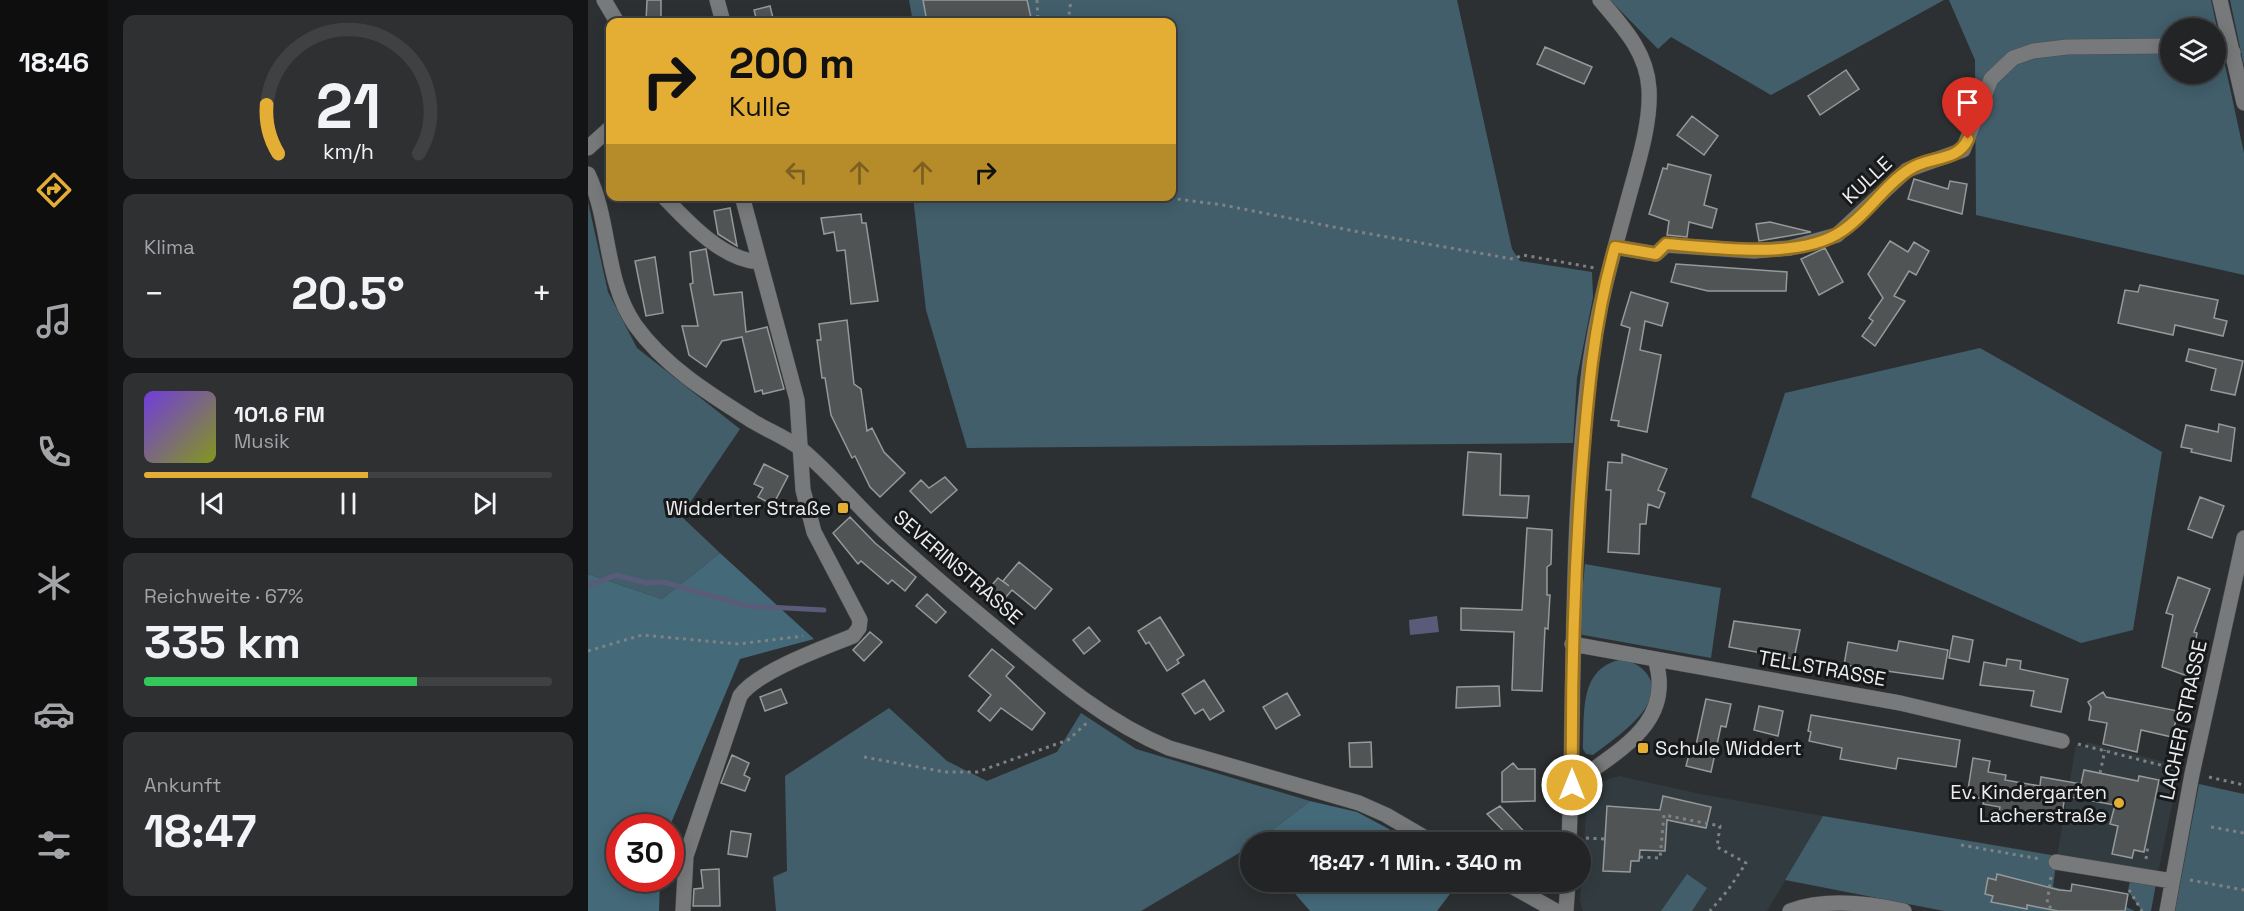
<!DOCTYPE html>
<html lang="de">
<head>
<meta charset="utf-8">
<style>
  body { margin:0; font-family:"Space Grotesk",sans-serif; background:#2e3032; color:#f1f3f6; height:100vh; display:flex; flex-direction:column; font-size:22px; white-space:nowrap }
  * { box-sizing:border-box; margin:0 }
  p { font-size:20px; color:#a2a4a7 }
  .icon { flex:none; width:33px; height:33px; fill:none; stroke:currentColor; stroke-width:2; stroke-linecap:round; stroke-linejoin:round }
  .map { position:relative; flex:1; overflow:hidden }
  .details { display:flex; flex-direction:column; gap:15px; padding:15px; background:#131415; width:480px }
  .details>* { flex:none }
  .hud { position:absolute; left:18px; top:18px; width:570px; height:183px; border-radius:12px; box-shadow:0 3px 15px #0003,0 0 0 2px #3f4143; background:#e4ae35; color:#111; overflow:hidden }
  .controls { position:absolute; left:1572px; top:18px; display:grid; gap:12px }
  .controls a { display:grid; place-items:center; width:66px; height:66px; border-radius:50%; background:#222426; box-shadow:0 3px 15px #0003,0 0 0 2px #3f4143; font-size:30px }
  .speed { position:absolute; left:18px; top:814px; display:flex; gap:12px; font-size:30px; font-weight:700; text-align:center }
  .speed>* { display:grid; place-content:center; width:78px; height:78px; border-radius:50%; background:#222426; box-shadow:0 3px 15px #0003,0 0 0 2px #3f4143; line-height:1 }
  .speed .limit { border:9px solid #d22; background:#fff; color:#111 }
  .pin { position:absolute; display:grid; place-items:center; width:51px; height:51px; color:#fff; margin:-62px -26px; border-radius:50% 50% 50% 0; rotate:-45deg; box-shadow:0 0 6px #0007 }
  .pin .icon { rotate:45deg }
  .me { position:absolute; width:66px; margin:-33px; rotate:0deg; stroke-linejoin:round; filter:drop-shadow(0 0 4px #0008) }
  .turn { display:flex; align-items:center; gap:21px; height:126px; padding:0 24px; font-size:27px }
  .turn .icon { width:78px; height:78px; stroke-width:2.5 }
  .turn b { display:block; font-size:42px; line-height:51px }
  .lanes { display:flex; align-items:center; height:57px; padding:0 24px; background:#0003; justify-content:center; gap:30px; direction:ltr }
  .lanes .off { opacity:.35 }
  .big { font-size:45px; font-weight:800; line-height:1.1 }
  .details .widget { flex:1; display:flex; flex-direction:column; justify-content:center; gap:9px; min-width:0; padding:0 21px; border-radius:12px; background:#2e3032 }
  .details .dial { align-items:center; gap:0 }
  .dial svg { height:156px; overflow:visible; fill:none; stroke:#3f4143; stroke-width:7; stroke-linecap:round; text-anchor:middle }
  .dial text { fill:#f1f3f6; stroke:none }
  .song { display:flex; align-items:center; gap:18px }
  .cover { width:72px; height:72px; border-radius:9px; background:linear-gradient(135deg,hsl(260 70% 55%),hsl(70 70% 35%)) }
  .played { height:6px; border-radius:3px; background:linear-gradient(90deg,#e4ae35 55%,#3f4143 55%) }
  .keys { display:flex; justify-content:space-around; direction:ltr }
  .heat { display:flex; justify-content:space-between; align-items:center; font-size:33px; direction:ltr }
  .charge { height:9px; border-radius:4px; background:linear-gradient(90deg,#34c759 67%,#3f4143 0) }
  .trip { position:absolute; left:652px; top:832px; width:351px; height:60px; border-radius:30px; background:#222426; box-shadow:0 3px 15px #0003,0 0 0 2px #3f4143; font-weight:800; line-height:60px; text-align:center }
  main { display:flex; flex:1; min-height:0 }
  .menu { display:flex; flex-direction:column; width:108px; justify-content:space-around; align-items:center; background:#0e0e0f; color:#a2a4a7 }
  .menu .icon { width:42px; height:42px }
  .menu .on { color:#e4ae35 }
  .menu b { font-size:27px; color:#f1f3f6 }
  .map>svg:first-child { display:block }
  .built { fill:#323c40 }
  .green { fill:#425e6b; fill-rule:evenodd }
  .forest { fill:#446978 }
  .water { fill:#5a5b79 }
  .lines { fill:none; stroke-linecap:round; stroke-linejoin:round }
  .stream { stroke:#5a5b79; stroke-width:5 }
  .building { fill:#505454; stroke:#959999; stroke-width:1.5 }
  .minor-casing { stroke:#4b4e50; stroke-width:16 }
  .path { stroke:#7f8283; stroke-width:3; stroke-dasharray:3 4.5; stroke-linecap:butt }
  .minor { stroke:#78797a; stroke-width:15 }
  .route-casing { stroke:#947122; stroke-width:15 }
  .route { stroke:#e4ae35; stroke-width:10 }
  .poi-dot { fill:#e4ae35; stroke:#171819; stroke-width:2 }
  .labels { text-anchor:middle; stroke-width:6; stroke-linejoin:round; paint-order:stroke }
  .street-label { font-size:20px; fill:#eaeced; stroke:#171819 }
  .poi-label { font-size:20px; fill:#eaeced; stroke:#171819; text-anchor:end }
</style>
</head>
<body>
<main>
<nav class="menu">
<b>18:46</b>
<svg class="icon on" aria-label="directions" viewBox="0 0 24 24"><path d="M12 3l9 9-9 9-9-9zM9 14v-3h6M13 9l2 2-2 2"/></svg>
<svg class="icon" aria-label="music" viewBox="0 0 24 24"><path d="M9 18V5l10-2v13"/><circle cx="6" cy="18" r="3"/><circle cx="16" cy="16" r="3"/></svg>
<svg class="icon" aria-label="phone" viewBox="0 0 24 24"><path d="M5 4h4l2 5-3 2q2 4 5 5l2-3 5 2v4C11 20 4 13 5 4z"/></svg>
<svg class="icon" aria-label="climate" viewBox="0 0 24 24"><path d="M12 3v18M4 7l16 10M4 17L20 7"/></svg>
<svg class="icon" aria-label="car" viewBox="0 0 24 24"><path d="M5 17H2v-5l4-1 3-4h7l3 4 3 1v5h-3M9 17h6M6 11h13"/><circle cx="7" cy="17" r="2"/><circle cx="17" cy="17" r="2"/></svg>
<svg class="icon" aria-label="filters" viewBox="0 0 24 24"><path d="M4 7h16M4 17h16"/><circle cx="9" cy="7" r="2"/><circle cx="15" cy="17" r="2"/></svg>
</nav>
<section class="details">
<div class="widget dial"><svg viewBox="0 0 100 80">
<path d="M14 69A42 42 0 1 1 86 69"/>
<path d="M14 69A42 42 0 0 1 8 44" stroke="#e4ae35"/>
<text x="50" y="56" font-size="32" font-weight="700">21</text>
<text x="50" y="72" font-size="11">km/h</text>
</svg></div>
<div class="widget"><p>Klima</p>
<div class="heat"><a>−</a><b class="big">20.5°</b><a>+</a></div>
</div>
<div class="widget">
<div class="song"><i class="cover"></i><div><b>101.6 FM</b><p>Musik</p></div></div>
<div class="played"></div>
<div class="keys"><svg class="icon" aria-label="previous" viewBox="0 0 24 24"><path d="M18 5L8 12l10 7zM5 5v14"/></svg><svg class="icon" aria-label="pause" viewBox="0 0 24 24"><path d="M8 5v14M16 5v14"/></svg><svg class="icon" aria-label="next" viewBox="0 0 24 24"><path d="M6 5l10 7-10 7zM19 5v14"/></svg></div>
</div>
<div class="widget"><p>Reichweite · 67%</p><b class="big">335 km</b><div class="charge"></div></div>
<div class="widget"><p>Ankunft</p><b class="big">18:47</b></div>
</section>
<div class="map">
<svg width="1656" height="911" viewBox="0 0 1656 911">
  <rect width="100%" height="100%" fill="#2d3032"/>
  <path class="built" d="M1499 742 1592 766 1569 878 1468 862 1488 745 1498 748Z
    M1031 776 1117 795 1235 816 1179 911H995L992 900 999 800 1012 782Z"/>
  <path class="green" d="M321 0H869L924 249 932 261 1004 272 1005 297 989 378 985 443 379 448 338 310 325 197 584 196V22H325Z
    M1022 0H1356L1183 95 1083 37 1070 49Z
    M1361 0H1623L1656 153V275L1388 215 1387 60ZM1582 28H1628V74H1582Z
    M1642 0H1656V66Z
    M0 202 20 292 49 348 152 429 93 516 132 553 74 599 0 574Z
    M1392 348 1574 452 1545 630 1493 643 1163 497 1197 393Z
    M997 564 1133 588 1123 658 990 634Z
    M1031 660C1042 660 1052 665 1059 674 1081 704 1026 739 1005 755L998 754 995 749C997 716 990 670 1031 660Z
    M301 708 359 761 399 781 469 752 493 713 548 749 722 801 667 843H663V846L553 911H188L185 877 199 871 197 776Z
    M1611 784 1656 794V911H1587Z
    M1235 816 1469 856 1465 887 1483 891 1484 884 1540 894 1538 907 1547 911H1356L1197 880Z
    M1099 874 1119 888 1104 911H1073Z
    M1543 874 1569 878 1563 911H1554L1540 891Z"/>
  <path class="forest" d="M132 553 226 639 152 659 81 828H32V879H72L71 911H0V574L74 599Z
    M722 801 769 812 827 843H667Z
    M697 882H871L849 911H722Z"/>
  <path class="water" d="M849 616 851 632 822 635 821 620Z"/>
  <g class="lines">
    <path class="stream" d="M0 586 28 575 59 583 75 582 159 606 236 610"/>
  </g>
  <path class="building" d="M59 0H73V22H58Z
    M335 0H439L444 22H339Z
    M182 6 186 22H169L166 10Z
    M957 47 1004 67 996 84 949 64Z
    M1258 70 1271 89 1232 115 1220 96Z
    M1104 116 1130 136 1116 155 1089 135Z
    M1080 164 1123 175 1116 205 1129 209 1124 228 1101 222 1099 237 1079 235 1081 221 1061 214 1075 168 1079 169Z
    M1326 179 1360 189 1362 181 1379 184 1374 214 1320 199Z
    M142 208 149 246 130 234 126 211Z
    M273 214 274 223H278L290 301 263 304 257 250 249 251 246 232 236 234 233 218Z
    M1182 222 1223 232 1171 241 1168 224Z
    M1302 241 1320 252 1326 242 1341 251 1328 275 1321 271 1306 296 1317 301 1287 346 1274 336 1285 321 1281 318 1295 298 1280 274Z
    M1237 248 1255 282 1231 295 1213 259Z
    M118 249 126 295 154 292 158 332 179 327 196 389 175 394 174 390 167 392 154 337 134 341 118 367 101 355 94 326H110L102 284 105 283 102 252Z
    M67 257 75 313 58 316 47 261Z
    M1088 264 1199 272 1198 291H1120L1083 282Z
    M1552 285 1630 300 1626 318 1639 321 1635 336 1587 325 1585 335 1530 323 1537 290 1550 292Z
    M1043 292 1080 303 1074 326 1057 321 1052 350 1073 355 1059 432 1030 426 1031 421 1023 420 1042 328 1033 325Z
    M259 320 266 384 273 389 279 431 284 428 296 452 317 473 292 497 282 487 267 456 264 458 243 415 237 378H234L229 340H233L231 324Z
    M1601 349 1655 361 1647 395 1623 390 1628 369 1598 361Z
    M1631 424 1647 428 1643 461 1603 452 1604 449 1593 447 1598 425 1630 432Z
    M880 452 913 454 912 495 941 496 939 518 875 515Z
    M1034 454 1079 469 1070 490 1077 493 1071 508 1060 504 1058 524H1052L1051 554 1020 552 1023 490H1018L1020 462 1034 463Z
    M176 464 200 476 185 505 170 497 175 488 166 484Z
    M357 477 369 490 343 513 322 491 333 480 341 488Z
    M1612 497 1636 506 1624 538 1600 529Z
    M262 517 287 543 328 577 317 591 304 580 300 584 273 561 270 564 245 533Z
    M939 528 964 530 963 564 959 567V595H962L960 629 957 628 954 691 924 690 926 632 873 630V608L934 610Z
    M431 562 464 589 447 609 424 590 412 604 398 592 410 578 421 586 415 581Z
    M1590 577 1622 589 1606 632 1609 633 1602 677 1574 667 1585 615 1578 613Z
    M339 594 358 612 348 623 328 606Z
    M572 617 596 655 589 660 591 663 579 671 561 642 558 644 550 631Z
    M1146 621 1212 630 1206 659 1141 647Z
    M501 627 512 641 496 654 485 640Z
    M282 632 294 642 276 661 265 650Z
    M1365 636 1385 640 1381 662 1361 658Z
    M1311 641 1360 650 1355 679 1256 665 1260 642 1309 651Z
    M404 649 426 667 418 676 457 713 444 730 413 708 402 721 390 711 403 695 381 676Z
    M1419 659 1433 661 1432 669 1480 679 1473 712 1443 706 1446 691 1392 685 1396 662 1418 666Z
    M616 680 636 711 622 720 615 709 607 714 594 694Z
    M911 686 912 706 868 708 869 687Z
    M193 689 199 703 177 711 172 697Z
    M1515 692 1518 697 1590 711 1584 737 1553 730 1549 752 1515 744 1519 723 1501 720 1503 707 1500 702Z
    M699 693 712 715 688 729 675 707Z
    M1118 699 1143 704 1138 727 1133 726 1123 772 1098 766 1104 743 1108 745Z
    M1171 706 1195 711 1190 736 1166 730Z
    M1223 715 1372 740 1368 767 1310 758 1308 769 1252 759 1254 748 1221 741 1223 732 1220 731Z
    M783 742 784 767H762L761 743Z
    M144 755 161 763 156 775 162 778 157 791 133 783Z
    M1385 758 1402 761 1400 772 1418 775 1417 780 1452 786 1453 777 1493 784 1496 770 1550 781 1551 776 1571 780 1556 852 1546 850 1544 858 1524 854 1530 826 1522 824 1527 805 1477 796 1473 820 1447 816 1446 819 1411 812 1412 807 1395 804 1396 799 1379 796Z
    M925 763 930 769H947V801L914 802V772Z
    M1075 796 1123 807 1118 828 1079 820 1077 851 1052 850 1051 861H1043L1042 872 1015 871 1019 806 1072 810Z
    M912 806 947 843H927L899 814Z
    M143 831 163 834 159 857 140 854Z
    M131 869 132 906H105L106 889 115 888 113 870Z
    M1409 874 1471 890 1483 891 1484 884 1540 894 1537 911H1470L1439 905V909L1403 902 1405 896 1397 894 1400 878 1408 880Z"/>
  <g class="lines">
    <g class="minor-casing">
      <path id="minor" d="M16 0 29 22
        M129 0 135 22
        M1632 0 1656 103
        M1628 48 1645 52
        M0 148 22 128
        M0 174C23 222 16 280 47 325 77 367 123 395 166 422 181 431 199 438 213 449 243 474 268 505 297 532 335 568 376 602 417 636 468 679 518 722 581 748L771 803 798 815 846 843
        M75 196C99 221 134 260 171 262
        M1027 247 1068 254 1078 245 1166 251 1202 248 1249 235 1319 170 1375 150 1403 79 1425 58 1445 51 1479 47 1582 46
        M984 644 1312 703 1474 741
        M984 785C1028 751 1088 724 1067 659
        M981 843C987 683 982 522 1002 363 1010 306 1026 251 1041 196 1050 163 1063 123 1061 89 1059 52 1035 27 1012 0
        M1468 862 1584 881
        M916 882 968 911
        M95 911 98 856 152 696C168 672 237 647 265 636L271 628 272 620 226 532 215 490 209 400 154 196
        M978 911 980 882
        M1202 911C1237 898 1280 903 1316 911
        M1579 911 1604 774 1656 538"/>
    </g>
    <path class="path" d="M449 0 450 22
      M480 22 483 0
      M515 199 538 201 581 198 635 205 771 232 925 259 935 255 1007 268
      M0 651 54 635 150 644 215 636
      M1490 744 1588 769
      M276 757 357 772H389L480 740 501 721
      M1512 773 1517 750
      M1621 777 1656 785
      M1623 827 1656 833
      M998 838 1017 839
      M1373 845 1452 859
      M1052 857 1072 858 1076 815 1132 826 1129 847 1158 863 1140 890 1122 911
      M1558 859 1560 845
      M1463 877 1459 903 1465 911
      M1602 880 1656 890
      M1541 890 1554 911"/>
    <use href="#minor" class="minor"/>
  </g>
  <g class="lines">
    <g class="route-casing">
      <path id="route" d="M984 785C983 683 986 582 993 480 999 401 1005 323 1027 247L1068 254 1078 244C1127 248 1213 260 1254 231 1280 214 1296 185 1322 169 1341 156 1370 162 1380 139"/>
    </g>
    <use href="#route" class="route"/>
  </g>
  <g class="poi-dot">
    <rect x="249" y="502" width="12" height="12" rx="3"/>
    <rect x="1049" y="742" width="12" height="12" rx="3"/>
    <circle cx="1531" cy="803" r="6"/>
  </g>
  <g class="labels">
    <g class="street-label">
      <text transform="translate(1279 180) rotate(-43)" y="7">KULLE</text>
      <text transform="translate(370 567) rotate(41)" y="7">SEVERINSTRASSE</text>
      <text transform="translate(1234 668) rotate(10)" y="7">TELLSTRASSE</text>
      <text transform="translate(1595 720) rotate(-78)" y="7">LACHER STRASSE</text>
    </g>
    <g class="poi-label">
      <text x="243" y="515">Widderter Straße</text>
      <text x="1067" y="755" text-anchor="start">Schule Widdert</text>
      <text x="1519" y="799">Ev. Kindergarten<tspan x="1519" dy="23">Lacherstraße</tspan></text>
    </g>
  </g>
</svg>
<div class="controls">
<a><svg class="icon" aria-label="layers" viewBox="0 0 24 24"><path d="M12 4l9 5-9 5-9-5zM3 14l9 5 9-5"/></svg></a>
</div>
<div class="speed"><div class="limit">30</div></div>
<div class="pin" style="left:1380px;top:139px;background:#d93025"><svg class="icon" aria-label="arrive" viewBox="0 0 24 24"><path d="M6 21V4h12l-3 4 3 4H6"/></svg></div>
<svg class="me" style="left:984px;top:785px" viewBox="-20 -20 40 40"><circle r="17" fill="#e4ae35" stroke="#fff" stroke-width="3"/><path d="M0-11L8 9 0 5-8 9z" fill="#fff"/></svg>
<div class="trip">18:47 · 1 Min. · 340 m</div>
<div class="hud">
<div class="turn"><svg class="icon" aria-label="right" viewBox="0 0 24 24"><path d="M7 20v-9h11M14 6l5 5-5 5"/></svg><div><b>200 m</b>Kulle</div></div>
<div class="lanes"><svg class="icon off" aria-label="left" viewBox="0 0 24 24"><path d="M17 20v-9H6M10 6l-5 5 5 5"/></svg><svg class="icon off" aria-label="ahead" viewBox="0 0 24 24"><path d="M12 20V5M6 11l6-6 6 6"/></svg><svg class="icon off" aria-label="ahead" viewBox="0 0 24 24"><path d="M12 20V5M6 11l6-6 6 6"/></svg><svg class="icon" aria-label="right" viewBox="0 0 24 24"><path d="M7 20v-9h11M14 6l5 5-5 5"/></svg></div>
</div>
</div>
</main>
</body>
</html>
